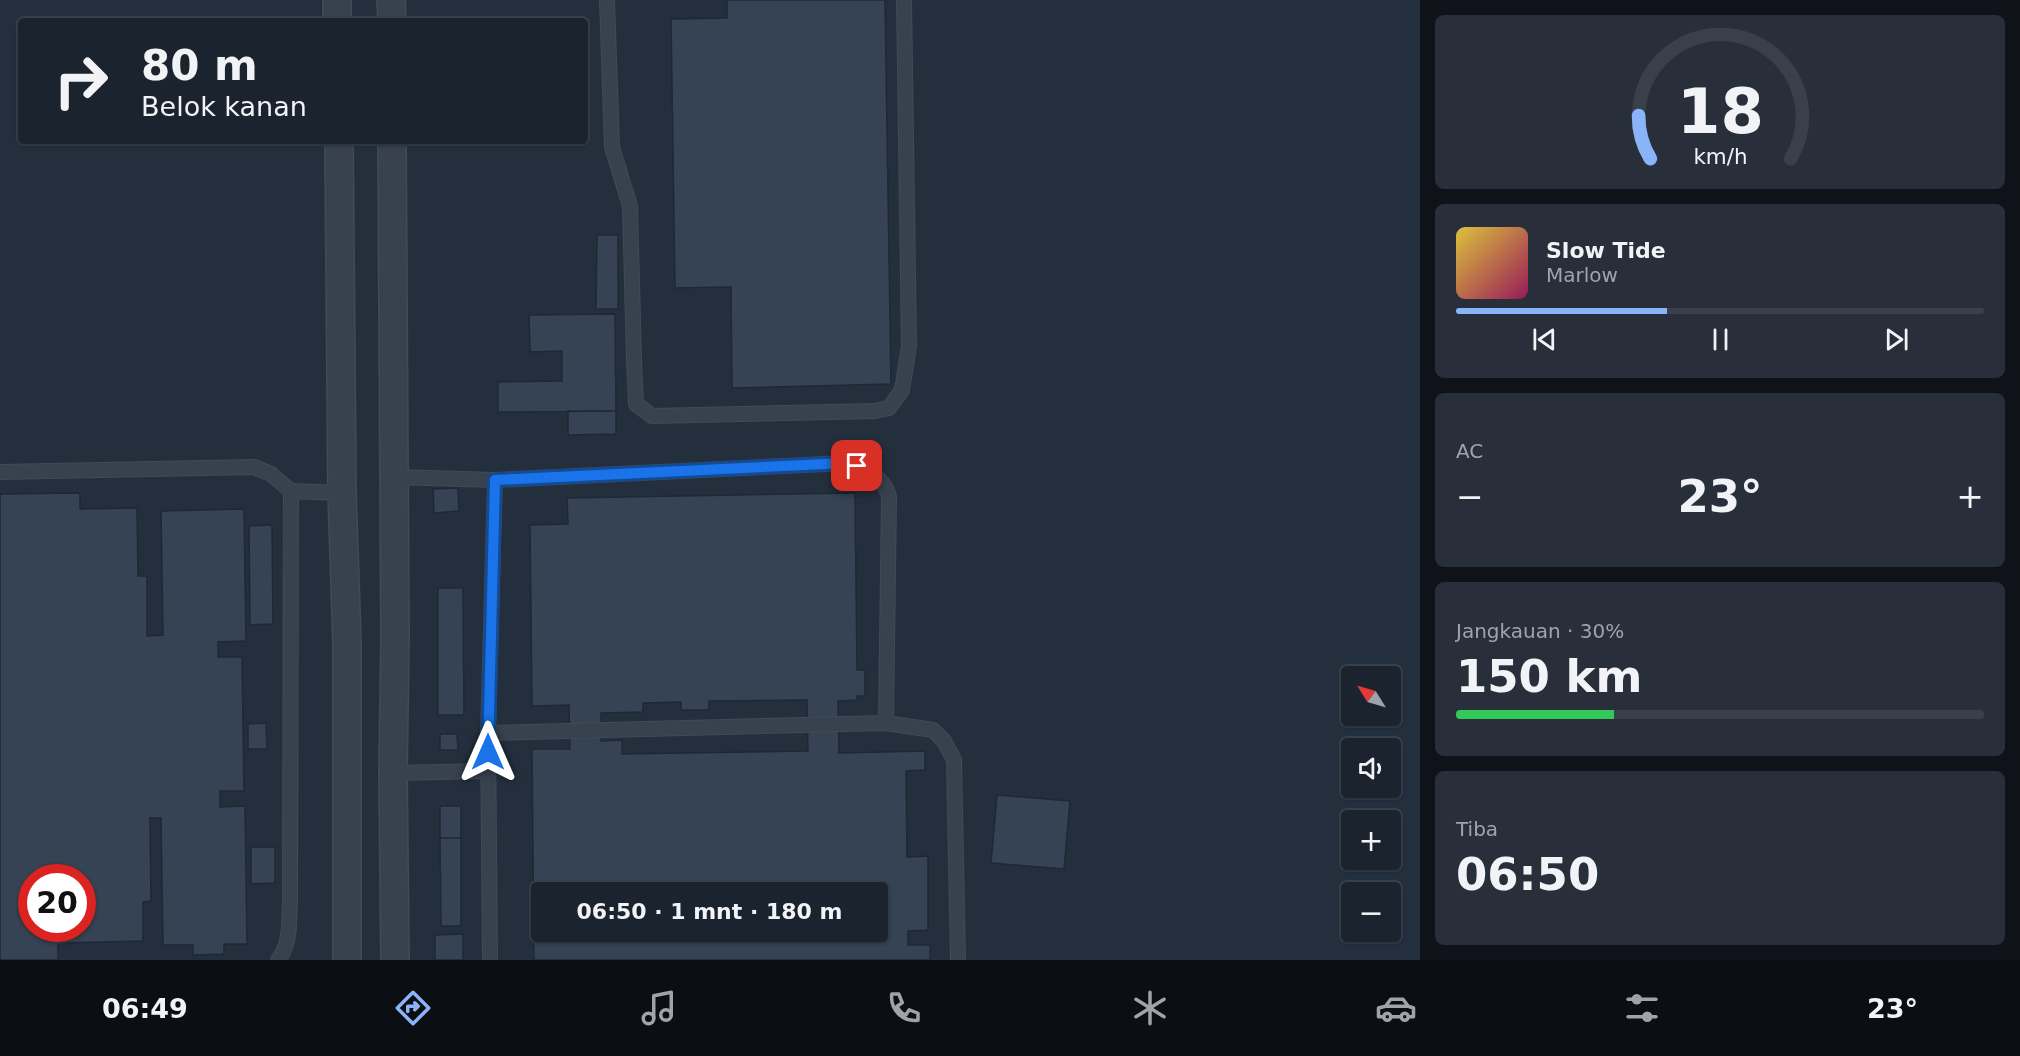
<!DOCTYPE html>
<html lang="id">
<head>
<meta charset="utf-8">
<style>
  body { margin:0; font-family:"DejaVu Sans",sans-serif; background:#282f3a; color:#f1f3f6; height:100vh; display:flex; flex-direction:column; font-size:22px; white-space:nowrap }
  * { box-sizing:border-box; margin:0 }
  p { font-size:20px; color:#a0a4aa }
  .icon { flex:none; width:33px; height:33px; fill:none; stroke:currentColor; stroke-width:2; stroke-linecap:round; stroke-linejoin:round }
  .map { position:relative; flex:1; overflow:hidden }
  .panel { display:flex; flex-direction:column; gap:15px; padding:15px; background:#0f1319; width:600px }
  .panel>* { flex:none }
  .banner { position:absolute; left:18px; top:18px; width:570px; height:126px; border-radius:6px; box-shadow:0 2px 4px #0004,0 0 0 2px #39404a; background:#1b232e; color:#f1f3f6; overflow:hidden }
  .needle { width:39px; rotate:307deg }
  .tools { position:absolute; left:1341px; top:666px; display:grid; gap:12px }
  .tools a { display:grid; place-items:center; width:60px; height:60px; border-radius:6px; background:#1b232e; box-shadow:0 2px 4px #0004,0 0 0 2px #39404a; font-size:30px }
  .speed { position:absolute; left:18px; top:864px; display:flex; gap:12px; font-size:30px; font-weight:700; text-align:center }
  .speed>* { display:grid; place-content:center; width:78px; height:78px; border-radius:50%; background:#1b232e; box-shadow:0 2px 4px #0004,0 0 0 2px #39404a; line-height:1 }
  .speed .limit { border:9px solid #d22; background:#fff; color:#111 }
  .pin { position:absolute; display:grid; place-items:center; width:51px; height:51px; color:#fff; margin:-26px; border-radius:12px; box-shadow:0 3px 9px #0006 }
  .me { position:absolute; width:66px; margin:-33px; rotate:0deg; stroke-linejoin:round; filter:drop-shadow(0 0 4px #0008) }
  .turn { display:flex; align-items:center; gap:21px; height:126px; padding:0 24px; font-size:27px }
  .turn .icon { width:78px; height:78px; stroke-width:2.5 }
  .turn b { display:block; font-size:42px; line-height:51px }
  .big { font-size:45px; font-weight:700; line-height:1.1 }
  .panel .widget { flex:1; display:flex; flex-direction:column; justify-content:center; gap:9px; min-width:0; padding:0 21px; border-radius:9px; background:#282f3a }
  .panel .dial { align-items:center; gap:0 }
  .dial svg { height:156px; overflow:visible; fill:none; stroke:#39404a; stroke-width:7; stroke-linecap:round; text-anchor:middle }
  .dial text { fill:#f1f3f6; stroke:none }
  .song { display:flex; align-items:center; gap:18px }
  .cover { width:72px; height:72px; border-radius:9px; background:linear-gradient(135deg,hsl(50 70% 55%),hsl(330 70% 35%)) }
  .played { height:6px; border-radius:3px; background:linear-gradient(90deg,#8ab4f8 40%,#39404a 40%) }
  .keys { display:flex; justify-content:space-around; direction:ltr }
  .heat { display:flex; justify-content:space-between; align-items:center; font-size:33px; direction:ltr }
  .charge { height:9px; border-radius:4px; background:linear-gradient(90deg,#34c759 30%,#39404a 0) }
  .trip { position:absolute; left:531px; top:882px; width:357px; height:60px; border-radius:6px; background:#1b232e; box-shadow:0 2px 4px #0004,0 0 0 2px #39404a; font-weight:700; line-height:60px; text-align:center }
  .tabs { display:flex; height:96px; justify-content:space-around; align-items:center; background:#0b0e12; color:#a0a4aa }
  .tabs .icon { width:42px; height:42px }
  .tabs .selected { color:#8ab4f8 }
  .tabs b { font-size:27px; color:#f1f3f6 }
  main { display:flex; flex:1; min-height:0 }
  .map>svg:first-child { display:block }
  .building { fill:#364354; stroke:#1f2835; stroke-width:1.5; fill-rule:evenodd }
  .lines { fill:none; stroke-linecap:round; stroke-linejoin:round }
  .lane-casing { stroke:#414a57; stroke-width:16 }
  .street-casing { stroke:#414a57; stroke-width:30 }
  .lane { stroke:#38414e; stroke-width:14 }
  .street { stroke:#38414e; stroke-width:27 }
  .route-casing { stroke:#114b97; stroke-width:15 }
  .route { stroke:#1a73e8; stroke-width:10 }
</style>
</head>
<body>
<main>
<div class="map">
<svg width="1420" height="960" viewBox="0 0 1420 960">
  <rect width="100%" height="100%" fill="#242f3e"/>
  <path class="building" d="M727 0H885L891 384 732 388 731 287 675 288 671 19 727 18Z
    M597 235H618V309H596Z
    M615 314 616 411 498 412V382L562 381V351L530 352 529 315Z
    M568 411H616V434L568 435Z
    M458 488 459 511 434 513 433 489Z
    M80 493V509L137 508 138 576H147V636L163 635 161 511 244 509 246 641 218 642V657H242L244 791H220V807L245 806 247 944H224V954L193 955V945H163L161 818H150L151 901 143 902V941L58 943V960H0V494ZM32 878H82V928H32Z
    M855 493 857 670H865V696H857V700L838 701 839 753 925 751V770L906 771 907 857 928 856V930L908 931V945H930V960H534L532 749H570L569 705 532 706 530 525 568 524 567 498ZM807 700 808 751 622 754V740L601 741V713L643 712V703L681 702V710H709V701ZM542 892H878V932H542Z
    M272 525 273 624 250 625 249 526Z
    M438 588H463L464 715H438Z
    M266 723 267 749H248V724Z
    M440 734H457L458 750H440Z
    M997 795 1070 801 1064 869 991 863Z
    M440 806H461V838H440Z
    M440 838H461V926H441Z
    M251 847H275V883L251 884Z
    M463 934V960H435V935Z"/>
  <g class="lines">
    <g class="lane-casing">
      <path id="lane" d="M607 0 612 147 630 206 634 360 636 404 652 416 875 411 889 408 902 390 909 346 904 0
        M0 472 254 467 271 474 291 491 342 493
        M394 477 495 480 846 463C865 468 883 476 889 496L886 723 933 730 944 741 954 760 958 960
        M488 733 886 723
        M393 773 488 771
        M278 960C291 945 289 919 290 900L291 491
        M490 960 488 733 495 480"/>
    </g>
    <g class="street-casing">
      <path id="street" d="M337 0V21
        M391 0 392 21
        M339 141 342 493 347 643V960
        M392 141 395 638 393 773 395 960"/>
    </g>
    <use href="#lane" class="lane"/>
    <use href="#street" class="street"/>
  </g>
  <g class="lines">
    <g class="route-casing">
      <path id="route" d="M488 752 495 480 846 463 857 466"/>
    </g>
    <use href="#route" class="route"/>
  </g>
</svg>
<div class="tools">
<a><svg class="needle" viewBox="-14 -14 28 28"><path d="M0-13l5 13h-10z" fill="#e53935"/><path d="M0 13l5-13h-10z" fill="#a0a4aa"/></svg></a>
<a><svg class="icon" aria-label="sound" viewBox="0 0 24 24"><path d="M4 9h4l5-4v14l-5-4H4zM17 9q2 3 0 6"/></svg></a>
<a>+</a>
<a>−</a>
</div>
<div class="speed"><div class="limit">20</div></div>
<div class="pin" style="left:857px;top:466px;background:#d93025"><svg class="icon" aria-label="arrive" viewBox="0 0 24 24"><path d="M6 21V4h12l-3 4 3 4H6"/></svg></div>
<svg class="me" style="left:488px;top:752px" viewBox="-20 -20 40 40"><path d="M0-17L14 15 0 8-14 15z" fill="#1a73e8" stroke="#fff" stroke-width="4"/></svg>
<div class="trip">06:50 · 1 mnt · 180 m</div>
<div class="banner">
<div class="turn"><svg class="icon" aria-label="right" viewBox="0 0 24 24"><path d="M7 20v-9h11M14 6l5 5-5 5"/></svg><div><b>80 m</b>Belok kanan</div></div>
</div>
</div>
<section class="panel">
<div class="widget dial"><svg viewBox="0 0 100 80">
<path d="M14 69A42 42 0 1 1 86 69"/>
<path d="M14 69A42 42 0 0 1 8 47" stroke="#8ab4f8"/>
<text x="50" y="56" font-size="32" font-weight="700">18</text>
<text x="50" y="72" font-size="11">km/h</text>
</svg></div>
<div class="widget">
<div class="song"><i class="cover"></i><div><b>Slow Tide</b><p>Marlow</p></div></div>
<div class="played"></div>
<div class="keys"><svg class="icon" aria-label="previous" viewBox="0 0 24 24"><path d="M18 5L8 12l10 7zM5 5v14"/></svg><svg class="icon" aria-label="pause" viewBox="0 0 24 24"><path d="M8 5v14M16 5v14"/></svg><svg class="icon" aria-label="next" viewBox="0 0 24 24"><path d="M6 5l10 7-10 7zM19 5v14"/></svg></div>
</div>
<div class="widget"><p>AC</p>
<div class="heat"><a>−</a><b class="big">23°</b><a>+</a></div>
</div>
<div class="widget"><p>Jangkauan · 30%</p><b class="big">150 km</b><div class="charge"></div></div>
<div class="widget"><p>Tiba</p><b class="big">06:50</b></div>
</section>
</main>
<nav class="tabs">
<b>06:49</b>
<svg class="icon selected" aria-label="directions" viewBox="0 0 24 24"><path d="M12 3l9 9-9 9-9-9zM9 14v-3h6M13 9l2 2-2 2"/></svg>
<svg class="icon" aria-label="music" viewBox="0 0 24 24"><path d="M9 18V5l10-2v13"/><circle cx="6" cy="18" r="3"/><circle cx="16" cy="16" r="3"/></svg>
<svg class="icon" aria-label="phone" viewBox="0 0 24 24"><path d="M5 4h4l2 5-3 2q2 4 5 5l2-3 5 2v4C11 20 4 13 5 4z"/></svg>
<svg class="icon" aria-label="climate" viewBox="0 0 24 24"><path d="M12 3v18M4 7l16 10M4 17L20 7"/></svg>
<svg class="icon" aria-label="car" viewBox="0 0 24 24"><path d="M5 17H2v-5l4-1 3-4h7l3 4 3 1v5h-3M9 17h6M6 11h13"/><circle cx="7" cy="17" r="2"/><circle cx="17" cy="17" r="2"/></svg>
<svg class="icon" aria-label="filters" viewBox="0 0 24 24"><path d="M4 7h16M4 17h16"/><circle cx="9" cy="7" r="2"/><circle cx="15" cy="17" r="2"/></svg>
<b>23°</b>
</nav>
</body>
</html>
